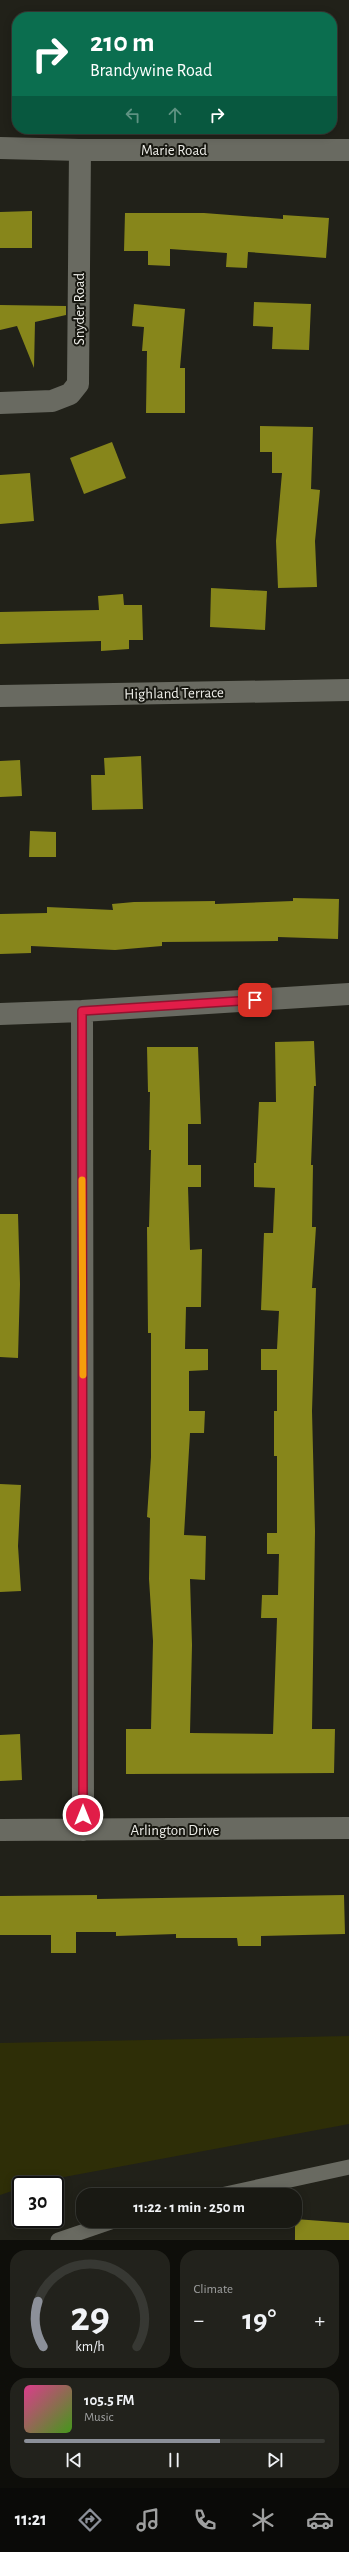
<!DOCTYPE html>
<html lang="en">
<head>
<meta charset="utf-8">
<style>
  body { margin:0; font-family:"Alegreya Sans",sans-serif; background:#22221c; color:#f1f3f6; height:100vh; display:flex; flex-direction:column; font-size:15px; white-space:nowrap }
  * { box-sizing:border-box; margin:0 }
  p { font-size:13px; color:#9fa0a0 }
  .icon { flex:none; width:22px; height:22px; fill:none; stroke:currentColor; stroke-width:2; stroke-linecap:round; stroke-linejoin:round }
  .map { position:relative; height:2240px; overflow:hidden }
  .drawer { display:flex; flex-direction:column; gap:10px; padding:10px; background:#0e0e0a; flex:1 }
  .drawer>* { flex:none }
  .top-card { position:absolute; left:12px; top:12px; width:325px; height:122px; border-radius:16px; box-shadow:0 2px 10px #0003,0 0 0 1px #373833; background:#0b6e4f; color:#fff; overflow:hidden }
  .speed { position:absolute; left:12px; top:2176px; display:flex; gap:8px; font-size:20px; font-weight:700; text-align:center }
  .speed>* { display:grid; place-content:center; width:52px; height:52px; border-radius:50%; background:#191913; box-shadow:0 2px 10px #0003,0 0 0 1px #373833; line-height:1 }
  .speed .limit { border:2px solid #111; border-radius:6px; background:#fff; color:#111 }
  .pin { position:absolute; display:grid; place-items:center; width:34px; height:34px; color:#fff; margin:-17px; border-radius:8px; box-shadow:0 2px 6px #0006 }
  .me { position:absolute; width:44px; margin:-22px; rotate:0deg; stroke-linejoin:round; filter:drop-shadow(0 0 3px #0008) }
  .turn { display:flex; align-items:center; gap:14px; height:84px; padding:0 12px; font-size:18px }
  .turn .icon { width:52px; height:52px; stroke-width:2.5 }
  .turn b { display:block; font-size:28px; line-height:34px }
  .lanes { display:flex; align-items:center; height:38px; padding:0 12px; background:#0003; justify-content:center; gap:20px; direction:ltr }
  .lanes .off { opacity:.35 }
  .big { font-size:30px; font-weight:700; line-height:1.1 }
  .drawer .widget { flex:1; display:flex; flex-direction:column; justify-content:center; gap:6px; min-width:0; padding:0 14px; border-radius:16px; background:#22221c }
  .drawer .dial { align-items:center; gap:0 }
  .dial svg { height:104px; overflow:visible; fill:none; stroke:#373833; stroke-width:7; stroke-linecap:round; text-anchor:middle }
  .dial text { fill:#f1f3f6; stroke:none }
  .song { display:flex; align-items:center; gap:12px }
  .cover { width:48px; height:48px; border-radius:6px; background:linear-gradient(135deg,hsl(330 70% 55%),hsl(100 70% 35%)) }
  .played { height:4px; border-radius:2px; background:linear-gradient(90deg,#8c9099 65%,#373833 65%) }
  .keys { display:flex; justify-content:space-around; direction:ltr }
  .heat { display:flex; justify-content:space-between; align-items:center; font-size:22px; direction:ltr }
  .drawer .tiles { flex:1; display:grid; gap:10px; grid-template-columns:1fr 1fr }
  .widget:last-child { grid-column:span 2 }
  .trip { position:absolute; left:76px; top:2188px; width:226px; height:40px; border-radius:16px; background:#191913; box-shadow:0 2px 10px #0003,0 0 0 1px #373833; font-weight:700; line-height:40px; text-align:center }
  .menu { display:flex; height:64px; justify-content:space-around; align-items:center; background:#0a0a08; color:#9fa0a0 }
  .menu .icon { width:28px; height:28px }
  .menu .on { color:#8c9099 }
  .menu b { font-size:18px; color:#f1f3f6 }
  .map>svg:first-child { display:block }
  .green { fill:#2e2e07 }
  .building { fill:#87861b }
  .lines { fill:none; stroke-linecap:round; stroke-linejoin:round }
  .service { stroke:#696a61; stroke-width:15 }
  .minor { stroke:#696a61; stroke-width:22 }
  .route-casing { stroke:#92132f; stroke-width:10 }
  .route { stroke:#e11d48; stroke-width:7 }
  .slow { stroke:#f59e0b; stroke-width:7 }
  .labels { text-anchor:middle; stroke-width:4; stroke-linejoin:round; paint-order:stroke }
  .street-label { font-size:15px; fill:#edede8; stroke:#171710 }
</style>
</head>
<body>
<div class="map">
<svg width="349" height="2240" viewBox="0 0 349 2240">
  <rect width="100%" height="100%" fill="#212119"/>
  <path class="green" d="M349 2036V2124L21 2185V2188L0 2195V2043Z"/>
  <path class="building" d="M32 211V248H0V212Z
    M125 213H204L283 219V215L329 218 326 258 248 252 247 268 226 267 227 253 170 249V266L148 265V251H124Z
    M254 302 311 304 309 350 272 349 273 327 253 326Z
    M134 304 185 309 180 368H185V413H146L147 351H142L144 327 132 326Z
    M0 305 66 306V315L35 322 34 368 17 326 0 330Z
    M260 426 313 427 311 489 320 490 315 541 317 587 278 588 276 541 282 473H272V452H260Z
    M112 442 126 478 84 494 70 458Z
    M30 473 34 521 0 524V475Z
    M211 588 267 591 265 630 210 627Z
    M123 594 124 605H142L143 640H129V649L101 651V641L0 644V612L99 610 98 596Z
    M141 756 143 809 92 810 91 775H105L104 758Z
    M20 760 22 796 0 797V761Z
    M30 831 56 832V857H29Z
    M293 898 339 899 338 939 278 937V941L162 942V946L115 950 31 946V953L0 954V914L47 913V907L113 910 112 904 134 902 215 901V904L293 901Z
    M314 1041 316 1086H314L311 1165H313L312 1227H316L312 1288H316L312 1411 315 1531 312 1729H335L334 1773 126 1774V1729H151L153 1641 149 1579 150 1518 147 1517 151 1457V1333H148L147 1227H149L151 1150H149L150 1092H148L147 1047H198L201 1124H188V1165H201V1187H188L190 1250 202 1249 201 1307H186L185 1349H208V1370L189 1371V1411H205L204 1433H190L184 1535 206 1536 205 1580 190 1579 192 1645 190 1733 273 1734 277 1618H261L262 1595H278L279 1554H267V1533H277V1456H274V1411H277V1370H261V1349H277L279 1311 261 1310 264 1233H273L275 1188 254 1187V1163H256L259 1102H276L275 1042Z
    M0 1214H18L20 1284 18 1358 0 1357Z
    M0 1484 21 1485 18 1546 21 1591 0 1592Z
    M20 1734 22 1780 0 1781V1735Z
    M97 1895V1899L344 1895 345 1934 261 1936V1946H238L237 1938H176V1934L116 1936V1932H76V1953H51V1935H0V1896Z
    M295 2219 349 2223V2240H295Z"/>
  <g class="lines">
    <path class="service" d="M221 2195 349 2167
      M58 2240 114 2221"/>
    <path class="minor" d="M0 148 80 150H349
      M0 403 52 401 70 394 78 384 80 150
      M0 696 349 690
      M82 1011 83 1830
      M0 1014 82 1011 349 994
      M0 1830 349 1828"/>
  </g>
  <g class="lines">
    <g class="route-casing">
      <path id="route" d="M83 1815 82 1011 255 1000"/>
    </g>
    <use href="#route" class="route"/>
    <path class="slow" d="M82 1180 83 1375"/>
  </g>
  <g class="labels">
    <g class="street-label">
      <text x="174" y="155">Marie Road</text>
      <text transform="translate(79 309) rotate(-90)" y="5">Snyder Road</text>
      <text transform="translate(174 693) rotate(-1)" y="5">Highland Terrace</text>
      <text x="175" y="1835">Arlington Drive</text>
    </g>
  </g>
</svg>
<div class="speed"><div class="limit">30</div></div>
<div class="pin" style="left:255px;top:1000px;background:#d93025"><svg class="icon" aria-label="arrive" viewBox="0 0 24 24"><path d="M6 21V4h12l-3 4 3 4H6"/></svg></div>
<svg class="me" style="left:83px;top:1815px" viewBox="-20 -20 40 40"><circle r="17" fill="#e11d48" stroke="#fff" stroke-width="3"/><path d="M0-11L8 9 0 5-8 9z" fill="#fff"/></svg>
<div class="trip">11:22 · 1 min · 250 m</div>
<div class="top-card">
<div class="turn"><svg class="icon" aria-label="right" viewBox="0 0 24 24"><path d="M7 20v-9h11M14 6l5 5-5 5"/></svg><div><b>210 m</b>Brandywine Road</div></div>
<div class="lanes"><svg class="icon off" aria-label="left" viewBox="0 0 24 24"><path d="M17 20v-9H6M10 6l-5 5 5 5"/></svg><svg class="icon off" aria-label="ahead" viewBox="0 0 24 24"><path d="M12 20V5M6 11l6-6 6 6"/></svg><svg class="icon" aria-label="right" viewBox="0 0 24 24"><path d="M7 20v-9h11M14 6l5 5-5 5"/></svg></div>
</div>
</div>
<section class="drawer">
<div class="tiles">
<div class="widget dial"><svg viewBox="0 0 100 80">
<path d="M14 69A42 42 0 1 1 86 69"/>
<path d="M14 69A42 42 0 0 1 10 34" stroke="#8c9099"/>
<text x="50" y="56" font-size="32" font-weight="700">29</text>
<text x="50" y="72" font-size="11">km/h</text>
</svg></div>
<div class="widget"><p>Climate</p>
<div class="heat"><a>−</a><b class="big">19°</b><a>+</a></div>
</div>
<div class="widget">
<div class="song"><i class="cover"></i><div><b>105.5 FM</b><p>Music</p></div></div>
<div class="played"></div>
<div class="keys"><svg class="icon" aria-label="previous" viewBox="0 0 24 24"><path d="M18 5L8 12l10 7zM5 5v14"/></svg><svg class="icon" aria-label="pause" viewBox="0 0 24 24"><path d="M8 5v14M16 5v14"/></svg><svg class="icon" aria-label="next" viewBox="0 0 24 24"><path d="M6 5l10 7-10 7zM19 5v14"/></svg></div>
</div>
</div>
</section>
<nav class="menu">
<b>11:21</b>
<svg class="icon on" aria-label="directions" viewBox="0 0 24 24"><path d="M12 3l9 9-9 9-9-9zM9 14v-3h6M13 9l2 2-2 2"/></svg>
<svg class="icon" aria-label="music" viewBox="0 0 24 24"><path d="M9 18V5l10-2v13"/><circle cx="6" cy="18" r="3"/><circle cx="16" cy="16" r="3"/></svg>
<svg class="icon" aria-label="phone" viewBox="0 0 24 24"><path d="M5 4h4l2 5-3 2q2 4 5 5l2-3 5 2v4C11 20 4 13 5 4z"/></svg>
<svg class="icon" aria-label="climate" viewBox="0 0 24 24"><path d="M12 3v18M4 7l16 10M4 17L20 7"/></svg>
<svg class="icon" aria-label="car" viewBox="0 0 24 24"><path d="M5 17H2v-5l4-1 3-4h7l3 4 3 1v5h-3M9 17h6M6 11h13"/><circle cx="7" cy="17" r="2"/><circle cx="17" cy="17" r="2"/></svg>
</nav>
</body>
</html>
